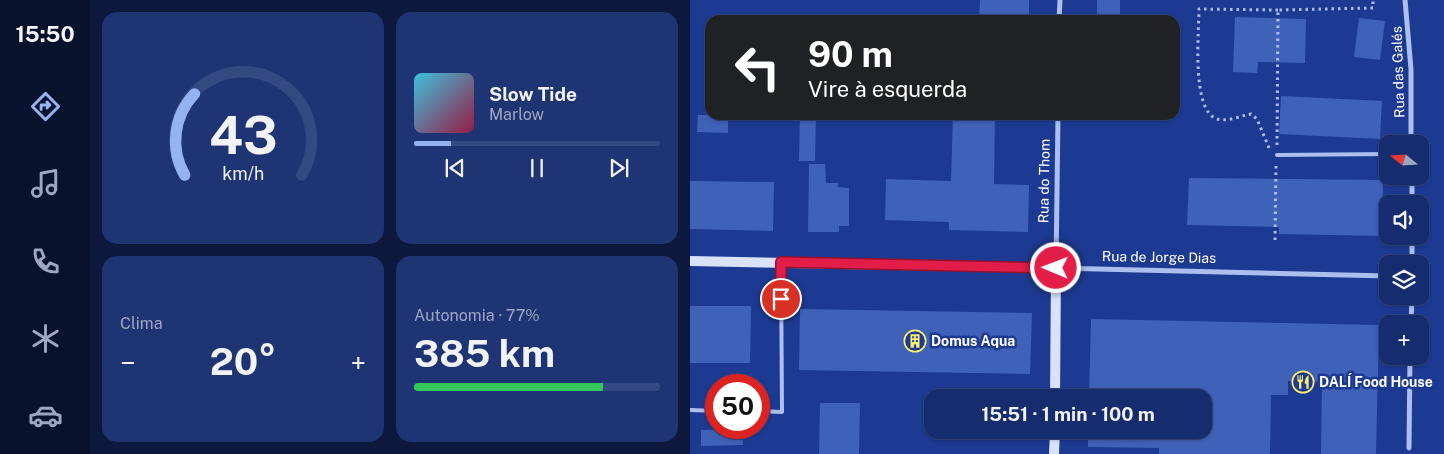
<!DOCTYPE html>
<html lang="pt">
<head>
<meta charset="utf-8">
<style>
  body { margin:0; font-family:"Public Sans",sans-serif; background:#1e3473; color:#f1f3f6; height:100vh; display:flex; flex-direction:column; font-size:19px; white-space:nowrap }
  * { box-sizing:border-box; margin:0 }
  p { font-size:16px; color:#9da7c2 }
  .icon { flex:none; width:28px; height:28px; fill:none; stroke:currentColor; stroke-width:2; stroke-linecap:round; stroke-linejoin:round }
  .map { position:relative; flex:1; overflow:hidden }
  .drawer { display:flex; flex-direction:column; gap:12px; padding:12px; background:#0c183c; width:600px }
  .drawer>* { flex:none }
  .guide { position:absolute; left:15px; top:15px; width:475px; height:105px; border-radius:15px; box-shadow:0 1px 4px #0004,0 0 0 1px #344881; background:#202124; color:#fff; overflow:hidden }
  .needle { width:32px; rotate:288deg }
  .fabs { position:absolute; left:689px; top:135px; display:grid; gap:10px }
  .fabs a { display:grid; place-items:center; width:50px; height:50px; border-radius:10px; background:#152c6e; box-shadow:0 1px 4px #0004,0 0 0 1px #344881; font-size:25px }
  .speed { position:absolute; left:15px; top:374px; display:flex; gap:10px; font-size:25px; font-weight:700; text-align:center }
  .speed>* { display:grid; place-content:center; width:65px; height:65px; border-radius:50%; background:#152c6e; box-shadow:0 1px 4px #0004,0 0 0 1px #344881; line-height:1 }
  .speed .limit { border:8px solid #d22; background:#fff; color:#111 }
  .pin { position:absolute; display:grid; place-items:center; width:42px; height:42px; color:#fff; margin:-21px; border:2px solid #fff; border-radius:50%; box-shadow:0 1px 5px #0007 }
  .me { position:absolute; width:55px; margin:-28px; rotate:271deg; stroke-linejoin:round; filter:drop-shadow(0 0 4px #0008) }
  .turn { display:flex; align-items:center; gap:18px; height:105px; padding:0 20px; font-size:22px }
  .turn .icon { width:65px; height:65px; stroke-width:2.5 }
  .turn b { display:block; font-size:35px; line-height:42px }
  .big { font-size:38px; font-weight:700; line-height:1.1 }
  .drawer .tile { flex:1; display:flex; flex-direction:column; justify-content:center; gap:8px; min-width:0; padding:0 18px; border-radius:15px; background:#1e3473 }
  .drawer .dial { align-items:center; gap:0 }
  .dial svg { height:130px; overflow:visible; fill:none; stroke:#344881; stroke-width:7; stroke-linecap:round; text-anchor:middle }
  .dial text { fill:#f1f3f6; stroke:none }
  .song { display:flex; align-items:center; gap:15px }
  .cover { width:60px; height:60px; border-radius:8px; background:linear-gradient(135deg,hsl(190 70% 55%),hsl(340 70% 35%)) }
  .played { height:5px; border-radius:2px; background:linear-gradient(90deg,#95b2f1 15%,#344881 15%) }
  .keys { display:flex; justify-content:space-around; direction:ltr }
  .heat { display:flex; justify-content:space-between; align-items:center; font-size:28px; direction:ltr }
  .charge { height:8px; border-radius:4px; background:linear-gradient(90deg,#34c759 77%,#344881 0) }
  .drawer .tiles { flex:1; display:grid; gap:12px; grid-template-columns:repeat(2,1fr) }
  .trip { position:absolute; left:234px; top:389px; width:288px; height:50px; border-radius:15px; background:#152c6e; box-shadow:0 1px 4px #0004,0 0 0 1px #344881; font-weight:700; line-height:50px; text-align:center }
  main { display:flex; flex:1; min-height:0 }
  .tabs { display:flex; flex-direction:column; width:90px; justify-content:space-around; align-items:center; background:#08122c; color:#9da7c2 }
  .tabs .icon { width:35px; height:35px }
  .tabs .selected { color:#95b2f1 }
  .tabs b { font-size:22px; color:#f1f3f6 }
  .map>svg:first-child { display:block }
  .building { fill:#4061b8 }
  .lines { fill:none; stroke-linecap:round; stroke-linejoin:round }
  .path { stroke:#adbfee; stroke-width:3; stroke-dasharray:2.5 4; stroke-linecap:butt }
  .lane { stroke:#adbfee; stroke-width:4 }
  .street { stroke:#adbfee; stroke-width:5 }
  .secondary { stroke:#dae2fa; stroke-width:10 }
  .route-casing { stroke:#92132f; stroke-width:12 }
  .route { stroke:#e11d48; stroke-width:9 }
  .labels { text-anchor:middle; stroke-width:5; stroke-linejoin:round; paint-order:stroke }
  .street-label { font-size:14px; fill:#fff; stroke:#1c3a92 }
  .poi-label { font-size:14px; font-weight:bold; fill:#fff; stroke:#1c3a92; text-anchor:start }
</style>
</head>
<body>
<main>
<nav class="tabs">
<b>15:50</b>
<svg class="icon selected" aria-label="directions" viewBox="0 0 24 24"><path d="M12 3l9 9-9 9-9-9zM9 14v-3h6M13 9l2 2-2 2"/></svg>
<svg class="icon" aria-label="music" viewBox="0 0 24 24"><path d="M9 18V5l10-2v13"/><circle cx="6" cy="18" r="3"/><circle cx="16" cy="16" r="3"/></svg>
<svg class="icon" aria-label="phone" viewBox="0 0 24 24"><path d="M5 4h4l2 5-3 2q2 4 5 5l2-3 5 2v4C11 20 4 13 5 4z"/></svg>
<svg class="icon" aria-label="climate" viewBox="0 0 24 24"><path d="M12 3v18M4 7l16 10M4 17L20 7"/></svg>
<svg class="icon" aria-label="car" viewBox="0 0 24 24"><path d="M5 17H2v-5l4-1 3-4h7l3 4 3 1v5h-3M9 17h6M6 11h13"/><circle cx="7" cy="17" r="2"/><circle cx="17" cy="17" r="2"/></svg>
</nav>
<section class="drawer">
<div class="tiles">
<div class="tile dial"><svg viewBox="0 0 100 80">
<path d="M14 69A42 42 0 1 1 86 69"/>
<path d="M14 69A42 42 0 0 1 20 19" stroke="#95b2f1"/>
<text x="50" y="56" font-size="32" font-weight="700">43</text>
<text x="50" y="72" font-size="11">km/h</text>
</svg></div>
<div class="tile">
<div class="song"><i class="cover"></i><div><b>Slow Tide</b><p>Marlow</p></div></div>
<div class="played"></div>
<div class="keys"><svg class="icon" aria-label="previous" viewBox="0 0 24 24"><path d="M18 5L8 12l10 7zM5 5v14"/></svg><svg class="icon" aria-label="pause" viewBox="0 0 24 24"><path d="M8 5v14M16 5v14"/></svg><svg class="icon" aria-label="next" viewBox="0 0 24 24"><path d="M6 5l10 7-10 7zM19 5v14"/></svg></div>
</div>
<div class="tile"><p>Clima</p>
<div class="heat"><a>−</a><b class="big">20°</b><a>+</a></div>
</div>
<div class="tile"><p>Autonomia · 77%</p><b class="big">385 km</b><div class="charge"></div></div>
</div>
</section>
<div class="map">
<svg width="754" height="454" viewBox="0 0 754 454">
  <rect width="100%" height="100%" fill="#1c3a92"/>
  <path class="building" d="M290 0H339V18L289 20Z
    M407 0H430V20H407Z
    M545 17 616 19 615 63 568 62 567 73 543 72Z
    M669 18 695 21 690 60 664 57Z
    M591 96 692 101 690 139 589 134Z
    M8 115H38V133L7 132Z
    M110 115H126L125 161H109Z
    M263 115H305L304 184 339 185 338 232 259 230V222L195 220 196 179 261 181Z
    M119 164H135L136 183H148V187L159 188V226H149V232H118Z
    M499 178 693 180 692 236 589 234V227L497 225Z
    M0 181 84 182 83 231 0 229Z
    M0 306H61L60 363H0Z
    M110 309 342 313 340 374 109 370Z
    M401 319 689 325 686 454H631L632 382 614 381H598V395H581L580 454H469V448L398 447V430H512V398H399Z
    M130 403H170L169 454H129Z
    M52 429 53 445 11 446V430Z"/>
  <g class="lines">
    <path class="path" d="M587 145 588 10 683 8V0
      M579 148 567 119 561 114C550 116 538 122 527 119 501 111 509 31 509 9L588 10
      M585 240 586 166"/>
    <path class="lane" d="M587 155 698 154
      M0 410 26 411
      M69 411 92 412 91 263"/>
    <path class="street" d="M715 0 721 69V144
      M369 20 370 0
      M368 115 366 268 698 276
      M722 176V204
      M722 236V264
      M721 324 722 296
      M719 448 720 356"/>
    <path class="secondary" d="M0 261 366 268 365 398
      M364 454 365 430"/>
  </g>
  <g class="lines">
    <g class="route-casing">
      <path id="route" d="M91 299V262L366 268"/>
    </g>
    <use href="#route" class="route"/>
  </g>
  <defs>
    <g id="building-ring" transform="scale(1.125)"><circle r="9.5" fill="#1c3a92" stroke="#feee6b" stroke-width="1.5"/><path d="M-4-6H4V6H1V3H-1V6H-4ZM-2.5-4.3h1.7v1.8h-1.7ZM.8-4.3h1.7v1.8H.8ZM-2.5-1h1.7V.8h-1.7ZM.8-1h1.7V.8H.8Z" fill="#feee6b"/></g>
    <g id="restaurant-ring" transform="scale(1.125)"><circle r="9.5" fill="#1c3a92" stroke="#feee6b" stroke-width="1.5"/><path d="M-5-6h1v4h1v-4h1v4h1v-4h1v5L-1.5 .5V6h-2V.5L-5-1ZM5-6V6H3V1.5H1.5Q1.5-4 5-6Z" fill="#feee6b"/></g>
  </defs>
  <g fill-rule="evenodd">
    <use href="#building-ring" x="225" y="341"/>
    <use href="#restaurant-ring" x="613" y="382"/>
  </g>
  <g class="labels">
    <g class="street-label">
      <text transform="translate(708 72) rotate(-92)" y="5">Rua das Galés</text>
      <text transform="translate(354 181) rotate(-89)" y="5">Rua do Thom</text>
      <text transform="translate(469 257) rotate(1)" y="5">Rua de Jorge Dias</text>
    </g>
    <g class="poi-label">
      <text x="241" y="346">Domus Aqua</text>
      <text x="629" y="387">DALÍ Food House</text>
    </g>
  </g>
</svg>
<div class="fabs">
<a><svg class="needle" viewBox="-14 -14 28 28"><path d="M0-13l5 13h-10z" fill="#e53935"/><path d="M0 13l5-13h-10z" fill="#9da7c2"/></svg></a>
<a><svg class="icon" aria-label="sound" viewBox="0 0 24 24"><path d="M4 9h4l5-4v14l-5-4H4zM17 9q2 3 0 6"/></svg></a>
<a><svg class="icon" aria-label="layers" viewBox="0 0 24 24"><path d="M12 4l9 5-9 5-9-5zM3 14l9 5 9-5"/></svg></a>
<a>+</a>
</div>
<div class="speed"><div class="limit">50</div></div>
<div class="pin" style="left:91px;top:299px;background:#d93025"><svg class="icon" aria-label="arrive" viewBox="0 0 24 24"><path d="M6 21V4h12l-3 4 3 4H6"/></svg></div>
<svg class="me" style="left:366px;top:268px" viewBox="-20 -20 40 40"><circle r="17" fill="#e11d48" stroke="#fff" stroke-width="3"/><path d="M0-11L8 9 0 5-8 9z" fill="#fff"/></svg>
<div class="trip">15:51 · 1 min · 100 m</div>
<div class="guide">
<div class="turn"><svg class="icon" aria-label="left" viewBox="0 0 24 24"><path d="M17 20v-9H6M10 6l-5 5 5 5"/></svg><div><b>90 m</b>Vire à esquerda</div></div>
</div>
</div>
</main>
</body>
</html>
